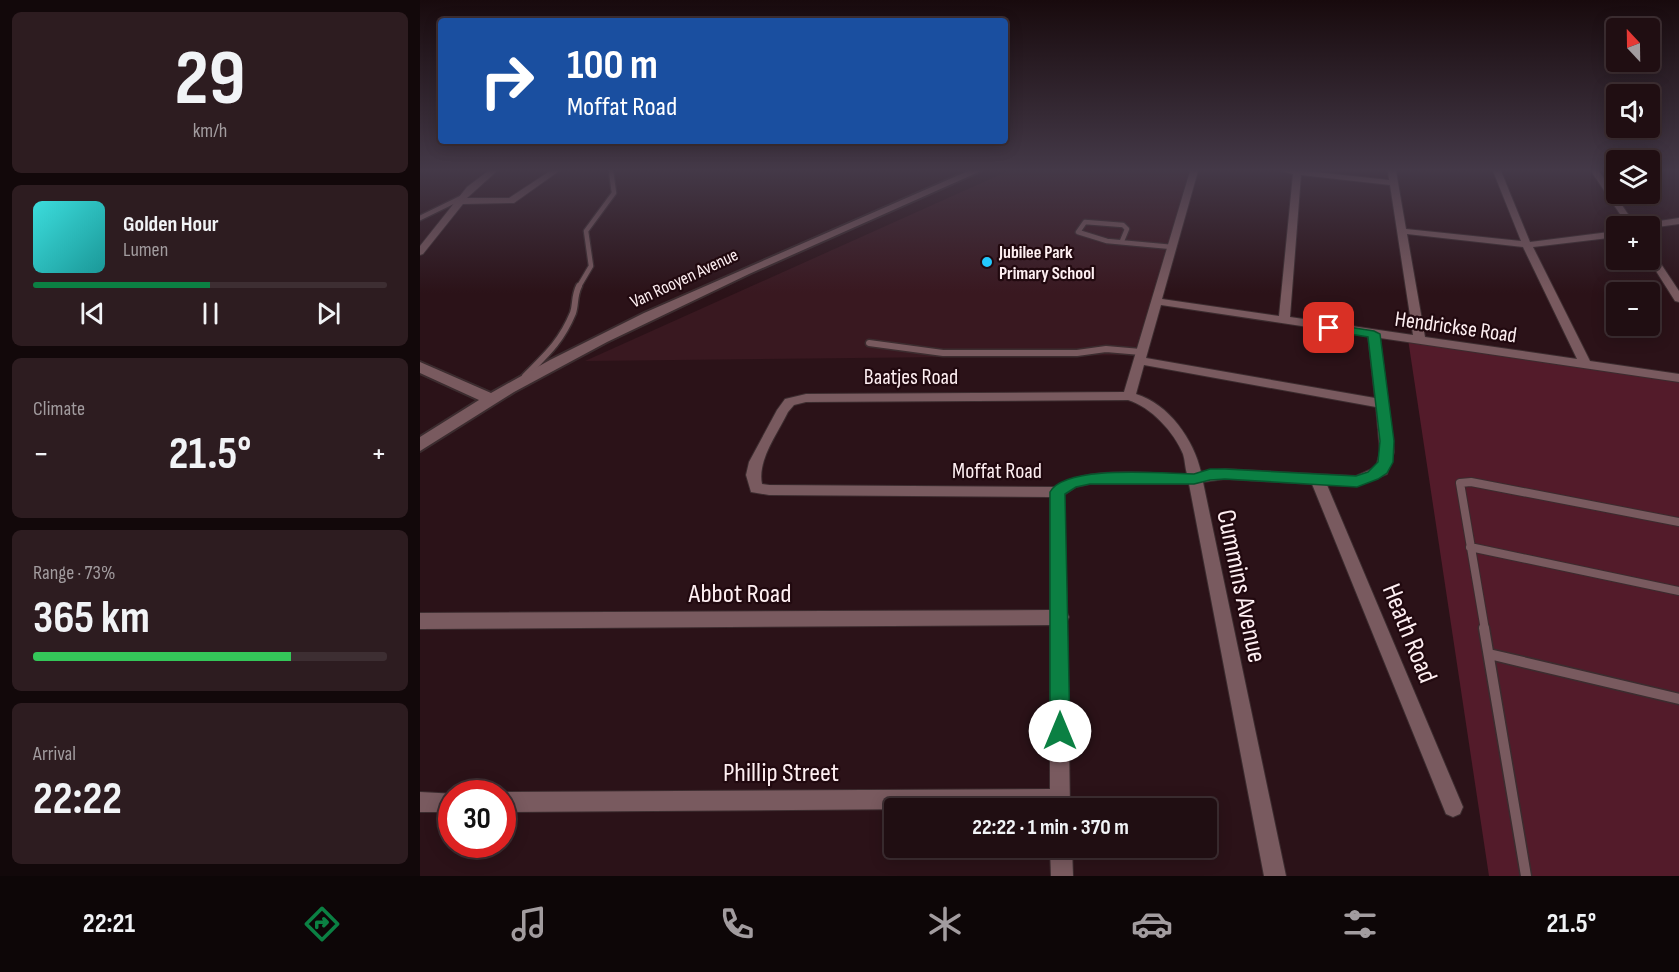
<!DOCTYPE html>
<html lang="en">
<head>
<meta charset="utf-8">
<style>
  body { margin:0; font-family:"Sofia Sans Condensed",sans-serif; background:#2d1c20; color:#f1f3f6; height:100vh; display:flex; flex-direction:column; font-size:22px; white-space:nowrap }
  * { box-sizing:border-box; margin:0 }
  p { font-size:20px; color:#a29c9f }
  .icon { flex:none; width:33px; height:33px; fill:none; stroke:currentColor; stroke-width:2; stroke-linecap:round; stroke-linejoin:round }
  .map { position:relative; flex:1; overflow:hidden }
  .sheet { display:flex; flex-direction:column; gap:12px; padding:12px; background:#12080a; width:420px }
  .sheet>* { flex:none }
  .hud { position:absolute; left:18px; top:18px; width:570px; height:126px; border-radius:6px; box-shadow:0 3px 15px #0003,0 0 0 2px #3d2e32; background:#1a4fa0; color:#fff; overflow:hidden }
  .needle { width:39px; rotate:338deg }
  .buttons { position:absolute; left:1186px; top:18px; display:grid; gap:12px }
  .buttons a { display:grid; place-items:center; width:54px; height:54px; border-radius:6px; background:#200e12; box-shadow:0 3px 15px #0003,0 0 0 2px #3d2e32; font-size:30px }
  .speed { position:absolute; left:18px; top:780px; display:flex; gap:12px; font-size:30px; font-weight:700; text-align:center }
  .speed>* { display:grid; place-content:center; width:78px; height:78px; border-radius:50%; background:#200e12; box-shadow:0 3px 15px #0003,0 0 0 2px #3d2e32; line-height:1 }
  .speed .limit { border:9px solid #d22; background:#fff; color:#111 }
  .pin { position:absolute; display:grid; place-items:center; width:51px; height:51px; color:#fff; margin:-26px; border-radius:12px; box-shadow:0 3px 9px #0006 }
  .me { position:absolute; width:66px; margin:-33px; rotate:0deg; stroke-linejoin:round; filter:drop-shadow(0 0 4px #0008) }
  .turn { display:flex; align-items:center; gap:21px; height:126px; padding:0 30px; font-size:27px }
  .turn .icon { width:78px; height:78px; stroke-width:2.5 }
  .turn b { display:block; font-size:42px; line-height:51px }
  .big { font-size:45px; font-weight:700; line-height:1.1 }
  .sheet .widget { flex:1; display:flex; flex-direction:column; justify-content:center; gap:9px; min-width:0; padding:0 21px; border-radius:9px; background:#2d1c20 }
  .sheet .dial { align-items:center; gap:0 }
  .dial b { font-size:78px; line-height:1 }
  .song { display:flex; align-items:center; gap:18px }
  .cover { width:72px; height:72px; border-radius:9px; background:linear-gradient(135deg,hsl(180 70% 55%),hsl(180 70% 35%)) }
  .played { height:6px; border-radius:3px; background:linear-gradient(90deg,#0b8043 50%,#3d2e32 50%) }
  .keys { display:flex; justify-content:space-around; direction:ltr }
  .heat { display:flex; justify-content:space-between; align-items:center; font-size:33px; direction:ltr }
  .charge { height:9px; border-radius:4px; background:linear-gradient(90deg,#34c759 73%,#3d2e32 0) }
  .trip { position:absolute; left:464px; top:798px; width:333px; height:60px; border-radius:6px; background:#200e12; box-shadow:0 3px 15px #0003,0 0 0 2px #3d2e32; font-weight:700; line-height:60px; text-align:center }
  .dock { display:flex; height:96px; justify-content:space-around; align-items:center; background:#0d0607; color:#a29c9f }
  .dock .icon { width:42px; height:42px }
  .dock .active { color:#0b8043 }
  .dock b { font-size:27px; color:#f1f3f6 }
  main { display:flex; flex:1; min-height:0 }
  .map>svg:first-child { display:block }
  .built { fill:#391820 }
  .green { fill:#531b2a }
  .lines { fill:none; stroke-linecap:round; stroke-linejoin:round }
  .service-far3-casing { stroke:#3c2c2f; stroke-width:7 }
  .service-far2-casing { stroke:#3c2c2f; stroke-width:9 }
  .service-far1-casing { stroke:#3c2c2f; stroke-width:10 }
  .service-casing { stroke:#3c2c2f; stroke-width:13 }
  .minor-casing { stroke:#3c2c2f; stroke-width:2 }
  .tertiary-casing { stroke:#3c2c2f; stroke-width:4 }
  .service-far3 { stroke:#795a5f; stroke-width:4.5 }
  .service-far2 { stroke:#795a5f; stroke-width:6 }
  .service-far1 { stroke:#795a5f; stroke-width:8 }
  .service { stroke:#795a5f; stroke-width:10 }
  .minor { fill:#795a5f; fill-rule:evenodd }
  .tertiary { fill:#795a5f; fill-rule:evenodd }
  .route { fill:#0b8043; stroke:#07532c; stroke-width:1.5 }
  .poi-dot { fill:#23c9fe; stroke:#21090f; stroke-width:2 }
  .labels { text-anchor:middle; stroke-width:4.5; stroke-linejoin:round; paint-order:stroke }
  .far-poi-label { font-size:18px; font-weight:bold; fill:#feeff2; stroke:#21090f; text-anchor:start }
  .far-street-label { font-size:18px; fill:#feeff2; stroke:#21090f }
  .street-label { font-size:22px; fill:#feeff2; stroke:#21090f }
  .near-street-label { font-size:27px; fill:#feeff2; stroke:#21090f }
</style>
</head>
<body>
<main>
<section class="sheet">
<div class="widget dial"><b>29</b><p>km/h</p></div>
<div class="widget">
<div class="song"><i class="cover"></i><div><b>Golden Hour</b><p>Lumen</p></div></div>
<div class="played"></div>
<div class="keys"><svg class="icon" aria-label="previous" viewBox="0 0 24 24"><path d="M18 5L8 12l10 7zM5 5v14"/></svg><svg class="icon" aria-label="pause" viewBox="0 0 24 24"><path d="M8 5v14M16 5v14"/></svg><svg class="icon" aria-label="next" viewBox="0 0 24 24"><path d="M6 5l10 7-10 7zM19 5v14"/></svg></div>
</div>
<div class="widget"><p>Climate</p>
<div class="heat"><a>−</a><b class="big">21.5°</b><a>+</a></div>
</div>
<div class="widget"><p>Range · 73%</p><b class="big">365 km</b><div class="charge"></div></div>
<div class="widget"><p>Arrival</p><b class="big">22:22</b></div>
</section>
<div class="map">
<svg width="1259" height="876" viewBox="0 0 1259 876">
  <rect width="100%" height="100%" fill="#2b1218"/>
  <path class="built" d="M588 171H774L719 355 165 361Z"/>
  <path class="green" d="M988 339 1259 378V876H1069Z"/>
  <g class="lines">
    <g class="service-far3-casing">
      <path id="service-far3" d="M0 218 45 196
        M702 241 707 229 703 225 665 222 658 232 687 241 752 247
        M158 288 171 266 166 231 194 193 191 171"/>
    </g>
    <g class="service-far2-casing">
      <path id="service-far2" d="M449 343 523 353H657L686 349 721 352
        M105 376C126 355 141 342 153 313 156 304 154 296 159 286"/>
    </g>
    <g class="service-far1-casing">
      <path id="service-far1" d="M1050 547 1259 591
        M1065 630 1040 483 1051 482 1259 522"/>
    </g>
    <g class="service-casing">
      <path id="service" d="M1064 628 1106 876
        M1069 654 1259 699"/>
    </g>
    <g class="minor-casing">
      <path id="minor" d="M68 171H77L47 198H89L130 171H139L94 203 43 204 3 254 0 255V246L47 187Z
        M770 171H778L742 299 859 316 873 174 861 171H886L969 180 968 171H976L986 229 1101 241 1073 171H1081L1110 242 1197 231V237L1113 247 1170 361 1259 374V382L960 338 974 452 967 474 937 486 907 485 1043 807 1040 814 1033 817 1026 814 892 484 805 479 783 482 866 876H844L769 484H670L656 487 644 495 647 613 649 617 647 621 650 808 82 812V794H77L82 792 630 789V625L0 629V613L630 610V497L349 495 331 492 326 475 329 462 357 410 365 399 386 394 704 392ZM881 175 970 185 993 335 870 317ZM987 234 1103 247 1157 359 1005 337ZM741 305 948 336 955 398 726 358ZM724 365 956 407 960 452 956 467 936 476 805 469 781 472C774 440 749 404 716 394ZM708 400C731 407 754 432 763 454 765 460 765 468 767 474 726 474 670 465 635 487L349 485 342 484C337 460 358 433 368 412L374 405 386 402Z
        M1171 171H1179L1216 226H1208Z
        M1259 218V224L1230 228 1221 226 1226 223Z
        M1230 251 1233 252 1259 291V302L1255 301 1229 260Z
        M0 792 37 794H32V812H0Z
        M630 848H652L653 876H631Z"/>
    </g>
    <g class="tertiary-casing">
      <path id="tertiary" d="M548 171H561L329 274 187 342 94 392 0 451V437L59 400 0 373V362L71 393 130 360 224 313Z"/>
    </g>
    <use href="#service-far3" class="service-far3"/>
    <use href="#service-far2" class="service-far2"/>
    <use href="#service-far1" class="service-far1"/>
    <use href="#service" class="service"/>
    <use href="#minor" class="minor"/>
    <use href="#tertiary" class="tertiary"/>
  </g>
  <linearGradient id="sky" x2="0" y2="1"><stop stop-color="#180a0d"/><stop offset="0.58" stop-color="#443948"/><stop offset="1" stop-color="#443948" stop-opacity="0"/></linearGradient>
  <rect width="1259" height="293" fill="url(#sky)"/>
  <path class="route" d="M909 324 954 331 960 334 974 441 973 462 967 473 958 479 937 487 805 479 790 480 774 484H670L656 487 645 494 650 731 647 738 640 740 633 738 630 731V492C646 464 744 474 774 474L790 469H805L936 476 948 472 958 462 960 441 948 337 905 330V325Z"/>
  <circle class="poi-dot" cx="567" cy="262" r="6"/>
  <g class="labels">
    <g class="far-poi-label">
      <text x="579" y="258">Jubilee Park<tspan x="579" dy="21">Primary School</tspan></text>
    </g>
    <g class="far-street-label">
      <text transform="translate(264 278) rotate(-25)" y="6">Van Rooyen Avenue</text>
    </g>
    <g class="street-label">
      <text transform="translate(1036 326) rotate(8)" y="8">Hendrickse Road</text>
      <text x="491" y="384">Baatjes Road</text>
      <text x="577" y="478">Moffat Road</text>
    </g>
    <g class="near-street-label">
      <text transform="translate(822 586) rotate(78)" y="9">Cummins Avenue</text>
      <text x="320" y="602">Abbot Road</text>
      <text transform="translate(990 633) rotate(68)" y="9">Heath Road</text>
      <text x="361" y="781">Phillip Street</text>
    </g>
  </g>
</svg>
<div class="buttons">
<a><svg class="needle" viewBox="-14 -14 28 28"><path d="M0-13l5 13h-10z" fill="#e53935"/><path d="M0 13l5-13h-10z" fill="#a29c9f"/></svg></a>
<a><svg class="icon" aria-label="sound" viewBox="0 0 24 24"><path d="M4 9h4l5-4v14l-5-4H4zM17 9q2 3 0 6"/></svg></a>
<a><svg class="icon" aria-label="layers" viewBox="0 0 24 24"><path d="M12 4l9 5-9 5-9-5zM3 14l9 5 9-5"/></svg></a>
<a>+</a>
<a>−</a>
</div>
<div class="speed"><div class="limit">30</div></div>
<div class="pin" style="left:909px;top:328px;background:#d93025"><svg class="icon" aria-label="arrive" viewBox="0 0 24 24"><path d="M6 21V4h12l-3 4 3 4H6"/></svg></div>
<svg class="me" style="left:640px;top:731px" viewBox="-20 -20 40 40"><circle r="19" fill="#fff"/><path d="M0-13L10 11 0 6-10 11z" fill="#0b8043"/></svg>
<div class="trip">22:22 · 1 min · 370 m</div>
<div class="hud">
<div class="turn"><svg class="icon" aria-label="right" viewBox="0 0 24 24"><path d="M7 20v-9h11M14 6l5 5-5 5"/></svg><div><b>100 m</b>Moffat Road</div></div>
</div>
</div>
</main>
<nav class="dock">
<b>22:21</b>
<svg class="icon active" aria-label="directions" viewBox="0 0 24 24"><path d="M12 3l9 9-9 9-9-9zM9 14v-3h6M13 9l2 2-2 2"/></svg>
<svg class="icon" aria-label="music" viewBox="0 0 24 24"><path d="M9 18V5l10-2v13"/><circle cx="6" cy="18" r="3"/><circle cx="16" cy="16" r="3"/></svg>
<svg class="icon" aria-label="phone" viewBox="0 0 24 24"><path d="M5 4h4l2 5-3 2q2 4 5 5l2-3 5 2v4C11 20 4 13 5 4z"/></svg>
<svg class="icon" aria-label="climate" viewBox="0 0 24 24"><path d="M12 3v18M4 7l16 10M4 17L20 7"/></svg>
<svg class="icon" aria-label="car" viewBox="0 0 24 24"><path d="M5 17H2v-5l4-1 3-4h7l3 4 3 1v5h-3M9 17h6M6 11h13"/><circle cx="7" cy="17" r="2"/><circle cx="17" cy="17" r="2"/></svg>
<svg class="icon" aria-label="filters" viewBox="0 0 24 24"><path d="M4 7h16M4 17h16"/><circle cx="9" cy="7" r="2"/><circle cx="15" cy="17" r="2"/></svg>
<b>21.5°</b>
</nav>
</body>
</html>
